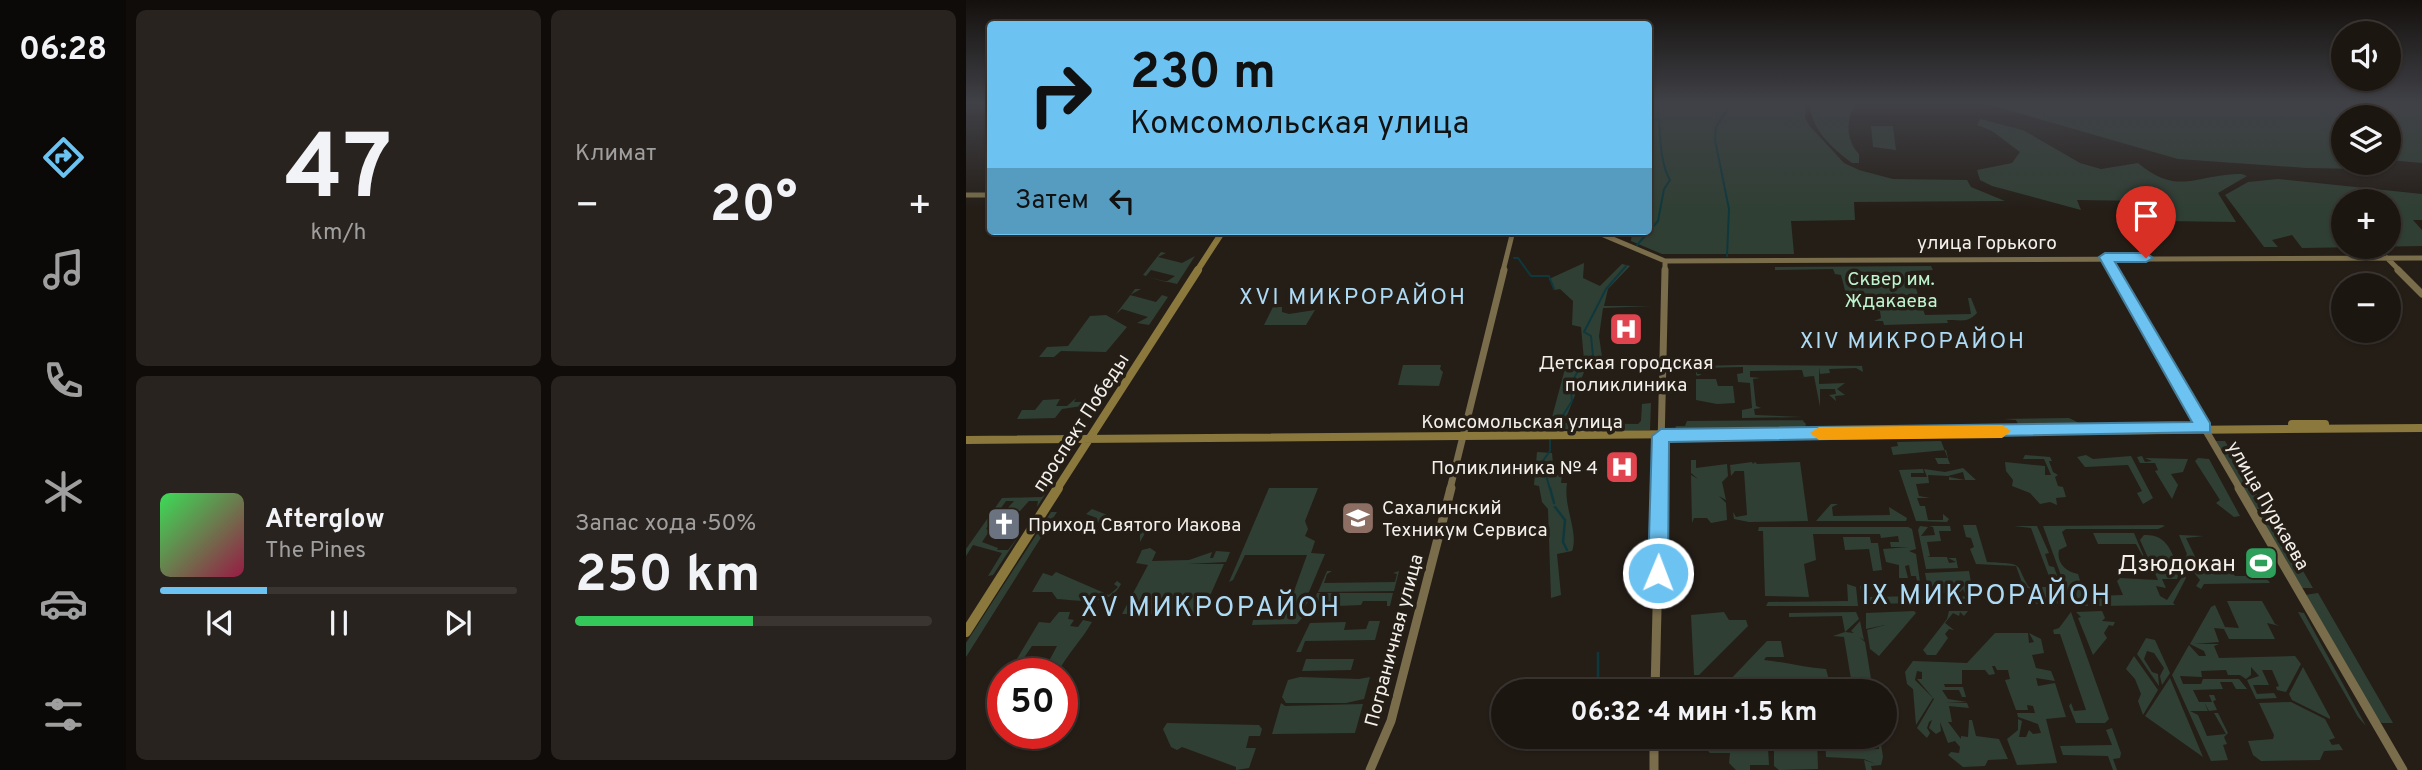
<!DOCTYPE html>
<html lang="ru">
<head>
<meta charset="utf-8">
<style>
  body { margin:0; font-family:Overpass,sans-serif; background:#29231f; color:#f1f3f6; height:100vh; display:flex; flex-direction:column; font-size:26px; white-space:nowrap }
  * { box-sizing:border-box; margin:0 }
  p { font-size:23px; color:#a09f9f }
  .icon { flex:none; width:38px; height:38px; fill:none; stroke:currentColor; stroke-width:2; stroke-linecap:round; stroke-linejoin:round }
  .map { position:relative; flex:1; overflow:hidden }
  .side { display:flex; flex-direction:column; gap:10px; padding:10px; background:#0f0c09; width:840px }
  .side>* { flex:none }
  .top-card { position:absolute; left:21px; top:21px; width:665px; height:214px; border-radius:7px; box-shadow:0 2px 5px #0004,0 0 0 2px #3a3531; background:#6cc3f2; color:#111; overflow:hidden }
  .tools { position:absolute; left:1365px; top:21px; display:grid; gap:14px }
  .tools a { display:grid; place-items:center; width:70px; height:70px; border-radius:50%; background:#1c1611; box-shadow:0 2px 5px #0004,0 0 0 2px #3a3531; font-size:35px }
  .speed { position:absolute; left:21px; top:658px; display:flex; gap:14px; font-size:35px; font-weight:700; text-align:center }
  .speed>* { display:grid; place-content:center; width:91px; height:91px; border-radius:50%; background:#1c1611; box-shadow:0 2px 5px #0004,0 0 0 2px #3a3531; line-height:1 }
  .speed .limit { border:10px solid #d22; background:#fff; color:#111 }
  .pin { position:absolute; display:grid; place-items:center; width:60px; height:60px; color:#fff; margin:-72px -30px; border-radius:50% 50% 50% 0; rotate:-45deg; box-shadow:0 0 7px #0007 }
  .pin .icon { rotate:45deg }
  .me { position:absolute; width:77px; margin:-38px; rotate:1deg; stroke-linejoin:round; filter:drop-shadow(0 0 5px #0008) }
  .turn { display:flex; align-items:center; gap:24px; height:147px; padding:0 28px; font-size:32px }
  .turn .icon { width:91px; height:91px; stroke-width:2.5 }
  .turn b { display:block; font-size:49px; line-height:60px }
  .then { display:flex; align-items:center; height:66px; padding:0 28px; background:#0003; gap:14px; font-size:26px }
  .big { font-size:52px; font-weight:700; line-height:1.1 }
  .side .card { flex:1; display:flex; flex-direction:column; justify-content:center; gap:10px; min-width:0; padding:0 24px; border-radius:10px; background:#29231f }
  .side .dial { align-items:center; gap:0 }
  .dial b { font-size:91px; line-height:1 }
  .song { display:flex; align-items:center; gap:21px }
  .cover { width:84px; height:84px; border-radius:10px; background:linear-gradient(135deg,hsl(130 70% 55%),hsl(340 70% 35%)) }
  .played { height:7px; border-radius:4px; background:linear-gradient(90deg,#6cc3f2 30%,#3a3531 30%) }
  .keys { display:flex; justify-content:space-around; direction:ltr }
  .heat { display:flex; justify-content:space-between; align-items:center; font-size:38px; direction:ltr }
  .charge { height:10px; border-radius:5px; background:linear-gradient(90deg,#34c759 50%,#3a3531 0) }
  .side .tiles { flex:1; display:grid; gap:10px; grid-template-columns:repeat(2,1fr) }
  .trip { position:absolute; left:525px; top:679px; width:406px; height:70px; border-radius:35px; background:#1c1611; box-shadow:0 2px 5px #0004,0 0 0 2px #3a3531; font-weight:700; line-height:70px; text-align:center }
  main { display:flex; flex:1; min-height:0 }
  .tab-bar { display:flex; flex-direction:column; width:126px; justify-content:space-around; align-items:center; background:#0b0907; color:#a09f9f }
  .tab-bar .icon { width:49px; height:49px }
  .tab-bar .on { color:#6cc3f2 }
  .tab-bar b { font-size:32px; color:#f1f3f6 }
  .map>svg:first-child { display:block }
  .green { fill:#303f34; fill-rule:evenodd }
  .lines { fill:none; stroke-linecap:round; stroke-linejoin:round }
  .stream-far1 { stroke:#0f383d; stroke-width:2 }
  .stream { stroke:#0f383d; stroke-width:2.5 }
  .secondary-far2 { stroke:#7a6d4b; stroke-width:5 }
  .secondary-far1 { stroke:#7a6d4b; stroke-width:7 }
  .secondary { stroke:#7a6d4b; stroke-width:9 }
  .primary-far2 { stroke:#8a783d; stroke-width:6 }
  .primary-far1 { stroke:#8a783d; stroke-width:8 }
  .primary { stroke:#8a783d; stroke-width:10 }
  .route { fill:#6cc3f2; stroke:#467f9d; stroke-width:2 }
  .slow { fill:#f59e0b }
  .labels { text-anchor:middle; stroke-width:7; stroke-linejoin:round; paint-order:stroke }
  .street-label { font-size:19px; fill:#f3efea; stroke:#251e17 }
  .park-label { font-size:19px; fill:#bef4ce; stroke:#251e17 }
  .poi-label { font-size:19px; fill:#f3efea; stroke:#251e17; text-anchor:start }
  .quarter-label { font-size:23px; letter-spacing:2px; fill:#addaf5; stroke:#251e17 }
  .near-poi-label { font-size:23px; fill:#f3efea; stroke:#251e17; text-anchor:end }
  .near-quarter-label { font-size:28px; letter-spacing:2px; fill:#addaf5; stroke:#251e17 }
</style>
</head>
<body>
<main>
<nav class="tab-bar">
<b>06:28</b>
<svg class="icon on" aria-label="directions" viewBox="0 0 24 24"><path d="M12 3l9 9-9 9-9-9zM9 14v-3h6M13 9l2 2-2 2"/></svg>
<svg class="icon" aria-label="music" viewBox="0 0 24 24"><path d="M9 18V5l10-2v13"/><circle cx="6" cy="18" r="3"/><circle cx="16" cy="16" r="3"/></svg>
<svg class="icon" aria-label="phone" viewBox="0 0 24 24"><path d="M5 4h4l2 5-3 2q2 4 5 5l2-3 5 2v4C11 20 4 13 5 4z"/></svg>
<svg class="icon" aria-label="climate" viewBox="0 0 24 24"><path d="M12 3v18M4 7l16 10M4 17L20 7"/></svg>
<svg class="icon" aria-label="car" viewBox="0 0 24 24"><path d="M5 17H2v-5l4-1 3-4h7l3 4 3 1v5h-3M9 17h6M6 11h13"/><circle cx="7" cy="17" r="2"/><circle cx="17" cy="17" r="2"/></svg>
<svg class="icon" aria-label="filters" viewBox="0 0 24 24"><path d="M4 7h16M4 17h16"/><circle cx="9" cy="7" r="2"/><circle cx="15" cy="17" r="2"/></svg>
</nav>
<section class="side">
<div class="tiles">
<div class="card dial"><b>47</b><p>km/h</p></div>
<div class="card"><p>Климат</p>
<div class="heat"><a>−</a><b class="big">20°</b><a>+</a></div>
</div>
<div class="card">
<div class="song"><i class="cover"></i><div><b>Afterglow</b><p>The Pines</p></div></div>
<div class="played"></div>
<div class="keys"><svg class="icon" aria-label="previous" viewBox="0 0 24 24"><path d="M18 5L8 12l10 7zM5 5v14"/></svg><svg class="icon" aria-label="pause" viewBox="0 0 24 24"><path d="M8 5v14M16 5v14"/></svg><svg class="icon" aria-label="next" viewBox="0 0 24 24"><path d="M6 5l10 7-10 7zM19 5v14"/></svg></div>
</div>
<div class="card"><p>Запас хода · 50%</p><b class="big">250 km</b><div class="charge"></div></div>
</div>
</section>
<div class="map">
<svg width="1456" height="770" viewBox="0 0 1456 770">
  <rect width="100%" height="100%" fill="#251e17"/>
  <path class="green" d="M683 102H839V118L843 125 878 163 893 170 927 179 1001 180 1005 187 1039 201 888 202 889 220 825 221 828 254H696L665 241 666 231H682Z
    M844 102H893C878 115 880 141 893 154V163H886C865 147 844 129 844 102Z
    M1014 102H1456V163L1423 160V117H1377V163H1415L1395 169 1340 168 1212 159Z
    M1014 119 1057 130 1114 163 1135 169 1172 163C1213 197 1229 174 1276 174L1281 176 1252 193 1270 222 1197 221 1181 201 1111 200 1115 210 1026 186 1014 180 1011 170 1046 163 1054 152 1026 131 1011 125Z
    M905 126H927L930 150 907 147Z
    M1312 179 1456 194V220H1447L1456 230V246L1336 248 1326 235 1306 240 1312 247H1298L1259 195 1282 182ZM1377 201H1423V247H1377Z
    M195 252 200 253 192 257 216 263 229 256 211 284 181 277 200 282 209 276 185 270 180 276 177 275Z
    M618 263 617 278 634 286 656 264 664 266 642 289 638 306H686L637 308 633 336 637 364 618 360 615 327 606 325 607 301 594 289 588 290 583 279Z
    M965 266 967 270 944 271 959 315 1005 314 1002 298H1005L1011 313C1002 323 995 320 981 320L982 323 918 325 917 321H908L915 318 914 311 887 309 885 302H882L875 275 869 274 867 269 809 270V267Z
    M169 289H175L164 295 190 302 196 295 202 297 183 325 171 323 182 317 156 309 150 314Z
    M307 307H316V312L323 314 349 310 340 325H298Z
    M140 315 161 327 140 352 95 351 88 357H73L81 347 102 346 124 316Z
    M612 364 620 367 598 423 672 424 675 421 676 404 685 403 684 430 629 432 599 429 582 432 600 365Z
    M437 365H475L474 369 477 372 473 386 432 385Z
    M774 365 904 366H896L897 372 890 368 863 369 864 373 854 374 853 367V384L879 383 871 389 879 395 869 396 870 401 863 395 870 394 869 389H854V407L848 376 825 378 838 377 836 370 784 371V377L794 378 787 379 790 406 795 408 788 409 789 415 836 417 776 418V410L786 408 784 383 772 382 771 374 777 373V367L732 368 731 374H736L732 376 730 375V366Z
    M730 379H750L752 386H767L769 403 751 404 730 400Z
    M110 398 108 402H121L116 406 96 409 89 418 51 419 56 410H69L77 400 94 399 90 406H101Z
    M1103 418 1115 424 1048 428 1046 425 1052 424 1050 420 1037 419Z
    M836 420 840 424 838 430 708 432 710 426H719L721 421 839 420Z
    M975 441 984 464H972L969 458H982L980 450 927 455 925 447 932 446 931 442Z
    M1249 441H1259L1300 509H1290Z
    M571 452 586 453 588 475H596L595 483H601C597 507 613 532 606 551L591 554 595 595 585 598 582 509 576 502 573 486 568 485Z
    M1059 455 1084 457 1086 461H1083L1087 472 1092 475 1089 477 1092 486 1097 487 1100 497 1090 498 1091 505 1084 502 1074 504 1064 493 1046 486 1047 480 1040 471 1039 462 1079 466V475H1085L1078 459H1057Z
    M1120 455 1127 459 1165 456 1187 498 1177 504 1171 493 1176 491 1162 465 1119 467 1111 457Z
    M1176 456 1179 462 1186 461 1179 458 1222 459 1217 472 1205 474 1212 485 1206 499 1189 471 1192 470 1189 463H1174L1171 457Z
    M1232 458 1243 459 1274 516 1268 517 1250 503 1254 500 1229 461Z
    M725 460H730V468L761 464 762 476 756 482 760 500 753 496 760 503 761 520 745 523 741 518H728L726 523 725 475 732 479 725 473Z
    M786 462 787 464 789 462 791 464 834 462 842 521 783 522 768 519 767 512 770 517 781 515 778 471H769L765 476 764 465Z
    M997 468 1010 480H983V477L999 480 997 472 982 476 962 475 963 483 950 484 953 496 964 498H951L954 506H959L962 520H977V514L983 519 981 522 950 521 933 470 957 469 958 473H945V477H961L958 469 979 472Z
    M303 488H352L339 521 342 529 339 536 349 541 345 553 359 554 340 599 342 602 335 612 337 617 331 624 286 625 287 620 318 619 341 555H279L267 580 263 582Z
    M80 493 71 507 72 501H63L54 511H39L48 501H40L20 529 24 530 16 542 32 548 31 550H42L54 534 27 575 22 576 36 553 7 545 0 556V549L36 498 76 497Z
    M865 504H872L866 507 867 516 924 515 923 507 941 518 940 521H850Z
    M126 509 177 529 185 521 182 519H187L174 542V534L135 521 132 523 131 518 120 514Z
    M85 512H91L0 657V643Z
    M1303 513 1347 588H1336L1292 514Z
    M997 525H1010L1021 562C1062 564 1048 564 1063 587H1087L1065 528 1048 526H1071L1083 553 1079 554 1083 566 1088 567 1101 603 1070 604 1063 588H1058L1050 566 1010 564 1004 549 1008 547 1005 538 1000 537Z
    M954 526 962 527 955 536 969 535 967 527 963 526H984L985 531H973L975 541 961 542 964 556 961 557H981L983 563 990 562 982 558H990L992 568 960 569 952 530Z
    M1077 526 1196 525 1199 526 1192 529H1100L1096 532 1101 546 1093 550C1090 563 1100 572 1112 574L1122 606H1109L1105 603Z
    M942 527 946 529 950 549 943 551 950 554 957 603 897 604 894 586 901 584 904 597 954 596 950 576H945L943 565 939 566 942 578H933V565L920 562 917 549 943 547H925L924 542H933L932 536 915 538 914 534H847L850 560 838 564 843 597 799 596 797 531H792L793 527Z
    M1127 533H1168L1182 566 1170 544H1132Z
    M1178 535C1202 534 1205 552 1214 571L1211 579H1196L1200 588 1190 586 1194 596 1201 600 1218 574 1220 578 1207 603 1209 605 1131 606 1128 596 1157 595 1151 581 1154 578 1192 580 1174 540Z
    M1213 535 1238 536 1220 538 1236 571H1266L1269 576H1299L1304 583 1238 584 1235 589 1230 586 1234 580 1218 560 1221 554Z
    M877 537H904L905 543H912L916 570 907 571 903 549 879 550Z
    M184 548 190 552 186 561 223 560 246 552 244 558H247L250 551 264 552 260 562 221 564H258L236 614H156L182 565 170 563 176 550Z
    M361 571H366L361 574 358 583 429 582 431 574 427 573 433 571 428 591 352 592Z
    M1003 571 1008 599H978L1000 596 997 589 994 592 975 593 972 583 964 588 967 597 972 599H964L959 573Z
    M90 572 143 595 152 587 148 584 151 581 155 584C143 608 113 600 91 599L86 592H66L77 573 86 576Z
    M881 584 890 587 892 606H800L802 602 882 601Z
    M351 593H427L424 606H421V601H397L395 605 347 607Z
    M1352 593 1427 723H1416L1409 718 1339 595Z
    M1261 601H1296L1309 624 1314 626 1301 623 1309 639H1263L1258 629 1248 628 1253 642 1228 644H1253L1248 646 1253 658 1329 656 1335 664 1320 692 1311 690 1310 687 1313 686 1306 670H1296L1303 685H1287L1291 694 1308 693 1311 698 1290 699 1281 680 1293 676 1285 667V675L1280 679 1274 675H1262L1260 670 1235 671 1236 677 1214 676 1217 684H1235L1237 679H1273L1281 689H1270L1266 682H1254L1257 689 1227 690 1233 702H1246L1243 695H1248L1250 700 1247 701 1251 710 1243 711 1238 702 1242 711H1224L1232 715 1241 736 1260 734 1248 713H1252L1262 733 1258 737 1261 744 1257 745 1262 760 1245 761 1206 675 1223 645 1233 656H1240L1238 651 1224 644 1245 607 1249 605 1259 627 1273 628Z
    M948 611 950 613 913 656 904 649 901 630 919 625 900 629V613Z
    M983 611H1002L998 616 994 612 993 616 987 613 979 623 988 630 983 629 979 634 982 638 970 655H961L957 650 981 619Z
    M1136 611 1139 618 1136 621 1149 622 1147 626 1143 625 1138 633 1141 638 1127 655 1112 618 1115 617 1110 612Z
    M93 612H104L102 619 108 620 104 626 112 627 117 620 126 622C116 640 101 654 91 674H76L91 646H66L47 674H42L73 622 84 623Z
    M758 612 763 620H780L782 626 733 675H728L725 615Z
    M890 612 893 619 879 632 888 633 885 631 894 621 898 640 893 637 899 642 907 691H887L878 637 867 636 879 632 876 616 823 617V613Z
    M1105 612 1143 719 1139 723H1110L1103 706 1105 703 1108 711 1120 710 1094 634H1088L1087 630 1093 628Z
    M1332 612 1338 613 1400 726 1392 717Z
    M403 621H414L409 640 339 641 335 652H330L344 623 380 622 378 630 400 629Z
    M1029 633H1062L1063 643 1068 642 1063 633 1075 639 1078 653 1066 655 1070 668 1085 671 1089 681 1070 678 1072 686 1089 683 1100 717 1080 719 1091 763 1051 765 1041 739 1052 730V719L1056 721 1053 737H1060L1063 730 1067 734 1075 733 1072 724 1052 717 1051 713H1069L1067 706 1061 705 1062 710H1050L1039 680 1044 679 1042 670H1031L1029 666H1026L1029 674 1023 675 1019 670H996V684H978L979 687H997L1000 697H996L993 690H976L982 699 1001 702 979 703H1001L1003 708 983 706 986 722H982L995 739V736L1002 737 1003 720H1006L1010 736 1033 739 1042 759 1022 760 1019 766 997 767 982 755 985 752 993 753 994 747 989 741 982 743 974 722 975 731 970 734 963 728 966 720 963 722 961 728 964 733 961 738 951 728 968 699 951 679H956V672L951 671 949 680 967 698 950 725 947 689 941 684 939 672 947 661 1001 663Z
    M1180 638 1189 640 1204 673 1196 685 1194 676 1198 668 1188 653 1181 651 1178 659 1186 672 1192 674 1193 686 1171 654Z
    M801 641H815L818 657H800L798 660C819 662 839 668 860 669L866 691H840L839 678 788 677V691H768L760 684Z
    M1168 656 1192 690 1177 715 1172 701 1175 694 1169 679 1160 669Z
    M340 659H388L385 670 336 671Z
    M1337 667 1364 717V719L1326 700 1323 694Z
    M334 677 393 679 404 677 398 699 380 703H320L316 697 322 680Z
    M1204 678 1237 757 1179 716Z
    M1325 702 1359 719 1369 738 1363 740 1366 745 1373 744 1377 750 1358 751 1354 760 1295 761 1287 755 1282 741 1307 739 1308 735 1293 703Z
    M315 703 319 706 397 704 389 733 306 734Z
    M201 723 293 725 296 729 294 736H283L280 748H290L283 768 270 770V767L216 747 211 750 205 747 197 729Z
    M1146 728 1155 753 1154 758 1147 759 1151 770H1147L1142 756 1097 755 1094 746 1146 745 1140 730Z
    M728 737H763L764 743 790 742 791 737 792 747 802 748 803 765H784V770H770L763 763 764 753H744Z
    M845 737H851L852 769 813 770 808 766V749L829 748V741H845Z
    M912 737H914L917 757 915 765 905 766 906 770H900L898 760 910 764 898 759 860 757 859 738 861 750 913 749Z"/>
  <g class="lines">
    <path class="stream-far1" d="M682 117 694 121
      M671 245 692 221 698 189 704 180C692 159 695 127 691 102
      M761 256 763 209 749 140 750 127 766 102
      M548 258H552L565 276H583L588 289
      M587 431 606 401C603 381 611 368 627 356L625 336 618 332 640 289 660 266
      M584 440V451L576 462 584 489"/>
    <path class="stream" d="M584 488 588 503
      M589 507 599 520 597 542 601 550
      M632 653V690"/>
    <path class="secondary-far2" d="M0 195H24
      M628 231 699 261 1456 258
      M1139 257 1147 271
      M1421 258 1434 271
      M537 271 547 231
      M699 271V261"/>
    <path class="secondary-far1" d="M1146 270 1274 489
      M1432 270 1456 294
      M484 489 538 270
      M694 489 699 270"/>
    <path class="secondary" d="M1273 488 1437 770
      M689 691 694 488
      M688 737V770
      M404 770 425 721 485 488"/>
    <path class="primary-far2" d="M231 271 257 231"/>
    <path class="primary-far1" d="M1326 424H1359
      M0 440 1456 428
      M91 489 232 270"/>
    <path class="primary" d="M0 632 92 488"/>
  </g>
  <linearGradient id="sky" x2="0" y2="1"><stop stop-color="#14100d"/><stop offset="0.49" stop-color="#404147"/><stop offset="1" stop-color="#404147" stop-opacity="0"/></linearGradient>
  <rect width="1456" height="209" fill="url(#sky)"/>
  <path class="route" d="M1139 253H1180L1187 258 1180 262H1149L1244 423V432L703 442 702 573 699 579 692 581 685 579 682 573 686 436 695 429 1226 422 1133 257Z"/>
  <path class="slow" d="M1036 425 1045 431 1036 438 853 440 844 433 853 427Z"/>
  <defs>
    <g id="hospital-square" transform="scale(1.75)"><rect x="-9" y="-9" width="18" height="18" rx="4" fill="#e0444e" stroke="#251e17"/><path d="M-5-5h3v3.5h4V-5h3V5h-3V1.5h-4V5h-3Z" fill="#fff"/></g>
    <g id="university-square" transform="scale(1.75)"><rect x="-9" y="-9" width="18" height="18" rx="4" fill="#8d6e63" stroke="#251e17"/><path d="M0-5L7-2L0 1L-7-2ZM-4 1L0 2.5L4 1V4Q0 6-4 4Z" fill="#fff"/></g>
    <g id="church-square" transform="scale(1.75)"><rect x="-9" y="-9" width="18" height="18" rx="4" fill="#6b7280" stroke="#251e17"/><path d="M-1.2-6h2.4v3.5h3.3v2.4h-3.3V6h-2.4V-.1h-3.3v-2.4h3.3Z" fill="#fff"/></g>
    <g id="stadium-square" transform="scale(1.75)"><rect x="-9" y="-9" width="18" height="18" rx="4" fill="#2e9e5b" stroke="#251e17"/><path d="M0-5a6.5 5 0 1 0 0 10a6.5 5 0 1 0 0-10ZM-3.5-1.8h7v3.6h-7Z" fill="#fff"/></g>
  </defs>
  <g fill-rule="evenodd">
    <use href="#hospital-square" x="660" y="329"/>
    <use href="#hospital-square" x="656" y="467"/>
    <use href="#university-square" x="392" y="518"/>
    <use href="#church-square" x="38" y="524"/>
    <use href="#stadium-square" x="1295" y="563"/>
  </g>
  <g class="labels">
    <g class="street-label">
      <text x="1021" y="249">улица Горького</text>
      <text x="556" y="428">Комсомольская улица</text>
      <text transform="translate(114 422) rotate(-57)" y="7">проспект Победы</text>
      <text transform="translate(1303 505) rotate(60)" y="7">улица Пуркаева</text>
      <text transform="translate(427 640) rotate(-75)" y="7">Пограничная улица</text>
    </g>
    <g class="park-label">
      <text x="925" y="285">Сквер им.<tspan x="925" dy="22">Ждакаева</tspan></text>
    </g>
    <g class="poi-label">
      <text x="660" y="369" text-anchor="middle">Детская городская<tspan x="660" dy="22">поликлиника</tspan></text>
      <text x="632" y="474" text-anchor="end">Поликлиника № 4</text>
      <text x="416" y="514">Сахалинский<tspan x="416" dy="22">Техникум Сервиса</tspan></text>
      <text x="62" y="531">Приход Святого Иакова</text>
    </g>
    <g class="quarter-label">
      <text x="387" y="304">XVI МИКРОРАЙОН</text>
      <text x="947" y="348">XIV МИКРОРАЙОН</text>
    </g>
    <g class="near-poi-label">
      <text x="1270" y="571">Дзюдокан</text>
    </g>
    <g class="near-quarter-label">
      <text x="1021" y="604">IX МИКРОРАЙОН</text>
      <text x="245" y="616">XV МИКРОРАЙОН</text>
    </g>
  </g>
</svg>
<div class="tools">
<a><svg class="icon" aria-label="sound" viewBox="0 0 24 24"><path d="M4 9h4l5-4v14l-5-4H4zM17 9q2 3 0 6"/></svg></a>
<a><svg class="icon" aria-label="layers" viewBox="0 0 24 24"><path d="M12 4l9 5-9 5-9-5zM3 14l9 5 9-5"/></svg></a>
<a>+</a>
<a>−</a>
</div>
<div class="speed"><div class="limit">50</div></div>
<div class="pin" style="left:1180px;top:258px;background:#d93025"><svg class="icon" aria-label="arrive" viewBox="0 0 24 24"><path d="M6 21V4h12l-3 4 3 4H6"/></svg></div>
<svg class="me" style="left:692px;top:573px" viewBox="-20 -20 40 40"><circle r="17" fill="#6cc3f2" stroke="#fff" stroke-width="3"/><path d="M0-11L8 9 0 5-8 9z" fill="#fff"/></svg>
<div class="trip">06:32 · 4 мин · 1.5 km</div>
<div class="top-card">
<div class="turn"><svg class="icon" aria-label="right" viewBox="0 0 24 24"><path d="M7 20v-9h11M14 6l5 5-5 5"/></svg><div><b>230 m</b>Комсомольская улица</div></div>
<div class="then">Затем<svg class="icon" aria-label="left" viewBox="0 0 24 24"><path d="M17 20v-9H6M10 6l-5 5 5 5"/></svg></div>
</div>
</div>
</main>
</body>
</html>
